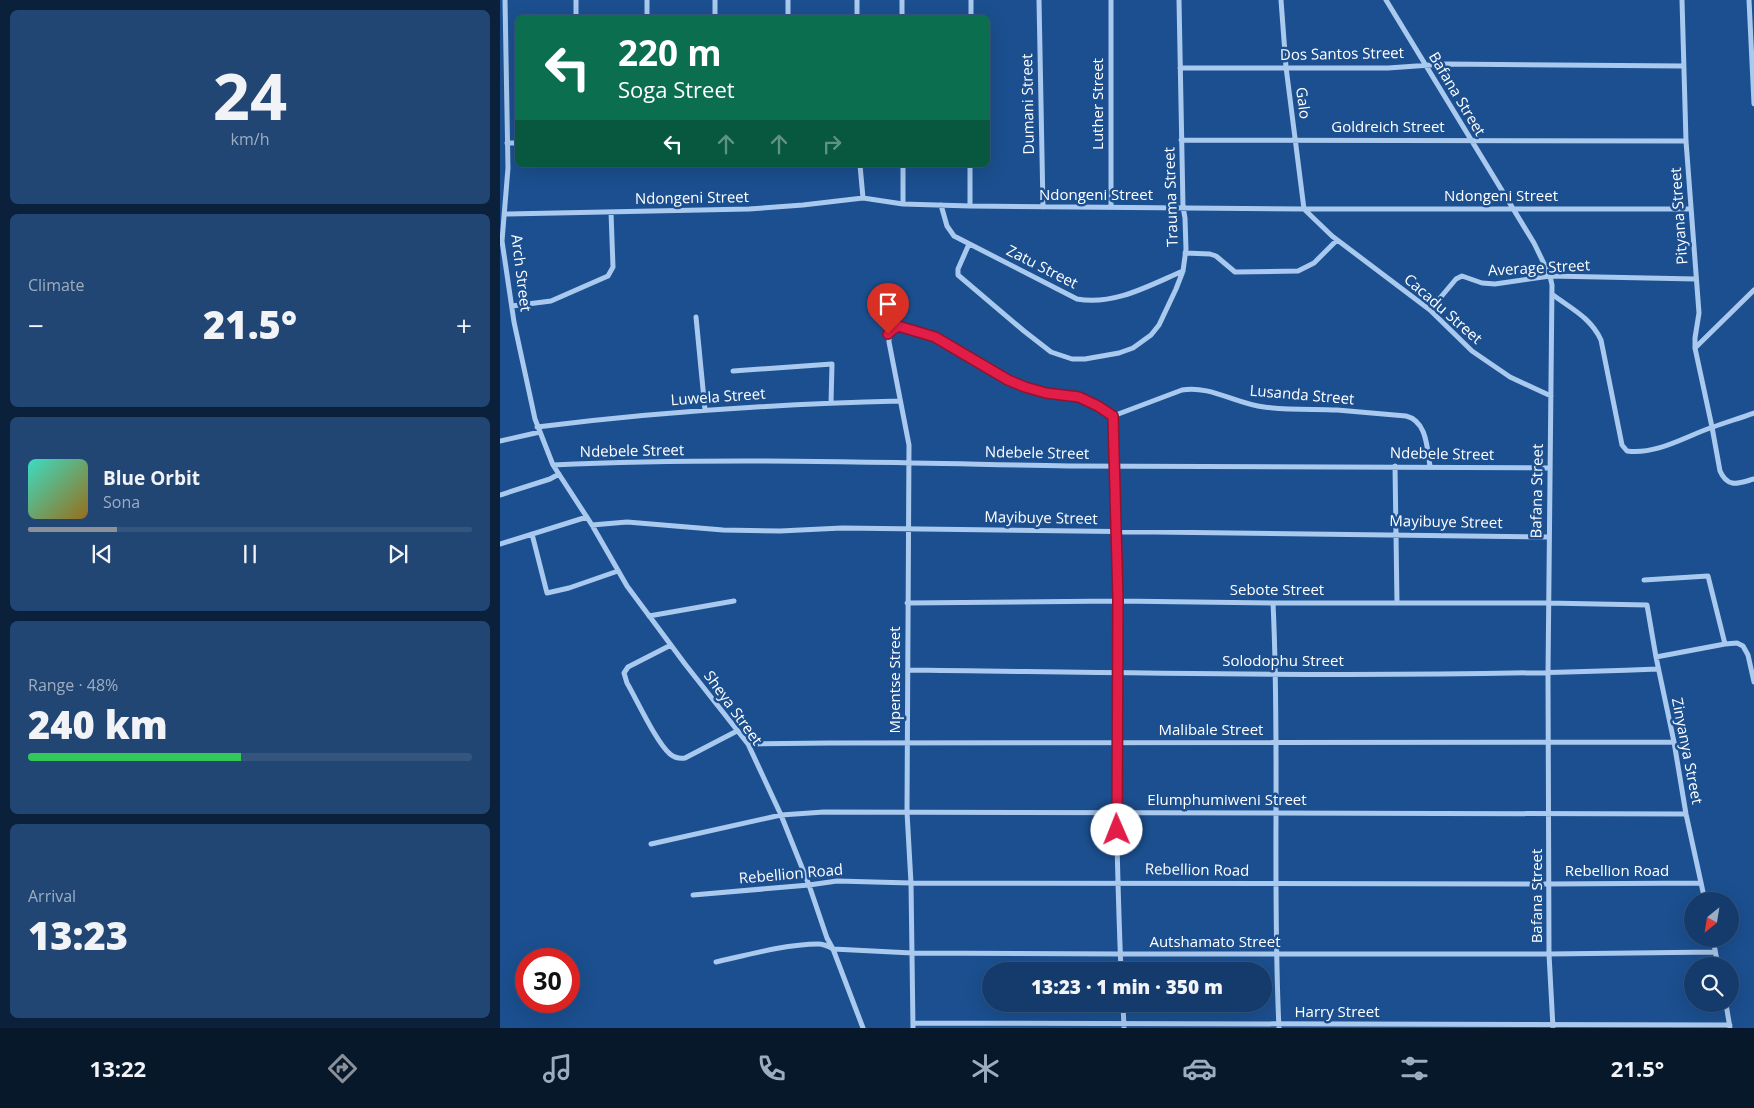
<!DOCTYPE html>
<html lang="en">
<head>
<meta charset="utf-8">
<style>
  body { margin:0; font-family:"Open Sans",sans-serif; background:#214673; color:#f1f3f6; height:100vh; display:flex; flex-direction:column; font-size:19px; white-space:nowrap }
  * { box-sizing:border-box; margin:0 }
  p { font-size:16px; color:#9dadc1 }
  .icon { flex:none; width:28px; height:28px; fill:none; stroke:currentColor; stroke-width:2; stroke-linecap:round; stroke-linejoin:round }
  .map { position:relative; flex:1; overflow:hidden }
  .side { display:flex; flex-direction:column; gap:10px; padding:10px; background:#0b203b; width:500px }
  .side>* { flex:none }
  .hud { position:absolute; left:15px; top:15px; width:475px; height:152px; border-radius:8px; box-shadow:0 5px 20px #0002,0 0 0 1px #33557e; background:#0b6e4f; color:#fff; overflow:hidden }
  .needle { width:32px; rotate:210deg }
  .buttons { position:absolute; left:1184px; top:892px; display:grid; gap:10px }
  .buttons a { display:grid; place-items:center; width:55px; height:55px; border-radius:50%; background:#143b6b; box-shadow:0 5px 20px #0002,0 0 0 1px #33557e; font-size:25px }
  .speed { position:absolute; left:15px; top:948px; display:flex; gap:10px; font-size:25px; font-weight:700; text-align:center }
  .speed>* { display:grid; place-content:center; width:65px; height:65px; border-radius:50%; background:#143b6b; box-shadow:0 5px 20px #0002,0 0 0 1px #33557e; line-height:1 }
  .speed .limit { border:8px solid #d22; background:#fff; color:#111 }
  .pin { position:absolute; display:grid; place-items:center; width:42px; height:42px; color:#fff; margin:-51px -21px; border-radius:50% 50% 50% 0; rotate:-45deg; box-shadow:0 0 5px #0007 }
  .pin .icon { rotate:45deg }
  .me { position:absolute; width:55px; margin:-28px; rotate:359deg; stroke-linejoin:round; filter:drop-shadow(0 0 4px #0008) }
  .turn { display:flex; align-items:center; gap:18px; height:105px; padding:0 20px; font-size:22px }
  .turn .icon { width:65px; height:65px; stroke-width:2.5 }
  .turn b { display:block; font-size:35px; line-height:42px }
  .lanes { display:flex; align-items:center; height:48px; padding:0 20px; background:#0003; justify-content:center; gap:25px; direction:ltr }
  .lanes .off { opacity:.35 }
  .big { font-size:38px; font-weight:800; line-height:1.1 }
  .side .card { flex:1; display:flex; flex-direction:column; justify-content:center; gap:8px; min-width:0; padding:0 18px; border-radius:8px; background:#214673 }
  .side .dial { align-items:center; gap:0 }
  .dial b { font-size:65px; line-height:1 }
  .song { display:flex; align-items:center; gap:15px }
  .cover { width:60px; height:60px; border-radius:8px; background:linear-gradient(135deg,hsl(170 70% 55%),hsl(40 70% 35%)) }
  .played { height:5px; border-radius:2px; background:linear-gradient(90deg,#8c9099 20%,#33557e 20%) }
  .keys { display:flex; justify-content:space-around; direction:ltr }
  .heat { display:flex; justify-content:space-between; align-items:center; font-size:28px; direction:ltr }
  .charge { height:8px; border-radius:4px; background:linear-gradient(90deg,#34c759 48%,#33557e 0) }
  .trip { position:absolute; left:482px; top:962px; width:290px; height:50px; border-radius:25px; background:#143b6b; box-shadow:0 5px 20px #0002,0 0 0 1px #33557e; font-weight:800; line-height:50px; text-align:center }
  .tab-bar { display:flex; height:80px; justify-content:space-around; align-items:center; background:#08182b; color:#9dadc1 }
  .tab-bar .icon { width:35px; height:35px }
  .tab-bar .current { color:#8c9099 }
  .tab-bar b { font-size:22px; color:#f1f3f6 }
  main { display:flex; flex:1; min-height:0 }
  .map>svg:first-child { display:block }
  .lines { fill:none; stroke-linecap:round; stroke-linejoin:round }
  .street { stroke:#a9c9ee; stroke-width:5 }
  .route-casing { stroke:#92132f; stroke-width:12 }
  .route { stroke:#e11d48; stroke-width:9 }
  .labels { text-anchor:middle; stroke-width:5; stroke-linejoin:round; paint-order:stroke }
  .street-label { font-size:15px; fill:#fff; stroke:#1b4f8f }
</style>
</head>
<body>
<main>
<section class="side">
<div class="card dial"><b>24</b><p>km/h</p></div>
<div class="card"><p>Climate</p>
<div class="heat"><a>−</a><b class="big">21.5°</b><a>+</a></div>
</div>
<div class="card">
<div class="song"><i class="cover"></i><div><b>Blue Orbit</b><p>Sona</p></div></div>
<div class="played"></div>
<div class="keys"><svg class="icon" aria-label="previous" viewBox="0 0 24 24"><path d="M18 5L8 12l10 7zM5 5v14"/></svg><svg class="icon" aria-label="pause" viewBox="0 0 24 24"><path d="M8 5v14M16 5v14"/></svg><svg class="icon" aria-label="next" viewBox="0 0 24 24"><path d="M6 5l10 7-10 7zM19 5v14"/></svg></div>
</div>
<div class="card"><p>Range · 48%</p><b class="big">240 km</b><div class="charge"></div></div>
<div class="card"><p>Arrival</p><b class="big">13:23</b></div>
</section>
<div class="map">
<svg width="1254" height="1028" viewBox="0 0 1254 1028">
  <rect width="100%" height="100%" fill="#1b4f8f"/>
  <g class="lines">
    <path class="street" d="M5 0 8 168 2 241 14 322 35 419 53 465 92 525 127 586 185 664 248 744 281 815 309 885 327 938 333 949 363 1028
      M147 0V18
      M215 0V18
      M357 0V18
      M402 0V18
      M539 0 543 207
      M611 0V207
      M781 0 786 67 804 209 832 236 930 310 972 351 1010 377 1051 396
      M886 0 1034 243 1050 276 1052 285 1048 674 1049 954 1053 1028
      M1182 0 1186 141 1199 313 1195 338V348L1212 427 1220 471C1228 489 1239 483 1254 479
      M1249 0 1254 104
      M76 18V0
      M288 18V0
      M471 18V0
      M680 68H888L945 64 1183 66
      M681 140 1186 141
      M7 143H18
      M360 165 363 198
      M403 165V204
      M441 205 447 226 454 236 577 299C614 306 650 285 683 271
      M470 206V165
      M4 214 249 209 303 205 363 198 403 204 470 206 804 209H1190
      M469 244 458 269V275L524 331 551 352 572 359H585L619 353 633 348 651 335 659 325 676 289 683 271 686 249 685 218 683 207 679 0
      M685 253 710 254 716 256 735 272 798 271 814 263 837 240
      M1053 295C1072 309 1091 318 1101 340L1122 445 1127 451C1157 455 1186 436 1213 427 1227 422 1240 418 1254 413
      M12 306 51 301 108 276 113 267 111 212
      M930 310 956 279 962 276 982 283 995 284 1050 276 1196 279
      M196 317 205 410
      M1195 348 1254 290
      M233 371 332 364 331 403
      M613 416C619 526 617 635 616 745 616 820 618 896 621 971
      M613 416 682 390C710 385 736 404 764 407 788 410 813 409 837 410 860 412 883 414 906 416 927 421 927 448 930 466
      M37 427C158 412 279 404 400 401
      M0 441 40 432
      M53 465C225 457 397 463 569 466 730 468 890 466 1050 468
      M895 466 897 603
      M0 495 50 479 59 474
      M92 525 127 522 223 530 280 531 342 528 1049 537
      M32 534 47 593 69 588 118 571
      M0 544 87 517
      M1144 580 1208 576 1225 644
      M407 603 617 601 773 603H1048L1147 605 1156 657 1174 742 1186 814 1205 901
      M773 603C780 744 772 886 779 1028
      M149 616 234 601
      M171 645 128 667 124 673 127 683C137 700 156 742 170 754 175 758 179 759 185 758L237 731
      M1156 657 1225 644 1237 643 1243 646 1248 655 1254 682
      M408 670C658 673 908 679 1158 669
      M248 744 329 743 1174 742
      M151 844 281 815 324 812 1186 814
      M193 895 309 885 337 881 411 883 1049 884 1201 883
      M1213 939 1218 966
      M216 962C247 955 287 944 318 944 324 944 328 946 333 949L412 953 621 954H1049L1215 952
      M623 1004 624 1028
      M1226 1004 1230 1028
      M414 1023 1230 1025
      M413 1028 411 883 407 812 409 445 389 342C389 333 390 330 398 326L435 337 508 380 525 387 546 393 579 397 598 406 613 416"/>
  </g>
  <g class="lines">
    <g class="route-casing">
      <path id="route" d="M388 334 392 330 398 326 435 337 508 380 525 387 546 393 579 397 598 406 613 416 618 600 617 830"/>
    </g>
    <use href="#route" class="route"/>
  </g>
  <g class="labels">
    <g class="street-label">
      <text transform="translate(842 54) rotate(-1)" y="5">Dos Santos Street</text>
      <text transform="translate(957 94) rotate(59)" y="5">Bafana Street</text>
      <text transform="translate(803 103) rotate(83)" y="5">Galo</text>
      <text transform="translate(528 104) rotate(-91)" y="5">Dumani Street</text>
      <text transform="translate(598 104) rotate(-90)" y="5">Luther Street</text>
      <text x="888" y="132">Goldreich Street</text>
      <text x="596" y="200">Ndongeni Street</text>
      <text x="1001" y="201">Ndongeni Street</text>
      <text transform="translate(671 197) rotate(-92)" y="5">Trauma Street</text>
      <text transform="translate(192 198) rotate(-1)" y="5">Ndongeni Street</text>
      <text transform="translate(1179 216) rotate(-94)" y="5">Pityana Street</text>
      <text transform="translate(542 267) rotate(27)" y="5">Zatu Street</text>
      <text transform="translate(1039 268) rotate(-3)" y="5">Average Street</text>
      <text transform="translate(21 273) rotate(83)" y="5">Arch Street</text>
      <text transform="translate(943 309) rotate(41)" y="5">Cacadu Street</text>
      <text transform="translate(802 395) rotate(5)" y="5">Lusanda Street</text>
      <text transform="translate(218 397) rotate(-4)" y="5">Luwela Street</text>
      <text transform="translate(132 451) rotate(-1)" y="5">Ndebele Street</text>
      <text transform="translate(537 453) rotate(1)" y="5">Ndebele Street</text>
      <text transform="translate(942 454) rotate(1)" y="5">Ndebele Street</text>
      <text transform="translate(1037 491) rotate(-89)" y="5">Bafana Street</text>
      <text transform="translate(541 518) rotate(1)" y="5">Mayibuye Street</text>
      <text transform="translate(946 522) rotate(1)" y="5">Mayibuye Street</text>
      <text x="777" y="595">Sebote Street</text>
      <text x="783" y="666">Solodophu Street</text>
      <text transform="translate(395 680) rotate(-90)" y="5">Mpentse Street</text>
      <text transform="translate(233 708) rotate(54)" y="5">Sheya Street</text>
      <text x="711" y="735">Malibale Street</text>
      <text transform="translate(1187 751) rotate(79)" y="5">Zinyanya Street</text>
      <text x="727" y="805">Elumphumiweni Street</text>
      <text transform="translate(697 870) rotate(1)" y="5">Rebellion Road</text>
      <text x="1117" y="876">Rebellion Road</text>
      <text transform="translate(291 874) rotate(-5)" y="5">Rebellion Road</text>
      <text transform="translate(1037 896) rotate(-90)" y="5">Bafana Street</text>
      <text x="715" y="947">Autshamato Street</text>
      <text x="837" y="1017">Harry Street</text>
    </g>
  </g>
</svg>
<div class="buttons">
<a><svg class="needle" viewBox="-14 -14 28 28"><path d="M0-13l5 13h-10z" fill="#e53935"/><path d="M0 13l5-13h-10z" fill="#9dadc1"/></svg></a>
<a><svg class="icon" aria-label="search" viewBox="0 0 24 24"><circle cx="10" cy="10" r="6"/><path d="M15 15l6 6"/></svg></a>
</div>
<div class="speed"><div class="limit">30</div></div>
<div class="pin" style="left:388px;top:334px;background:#d93025"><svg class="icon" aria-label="arrive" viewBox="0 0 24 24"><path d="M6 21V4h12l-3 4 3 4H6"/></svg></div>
<svg class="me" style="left:617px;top:830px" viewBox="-20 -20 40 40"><circle r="19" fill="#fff"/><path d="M0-13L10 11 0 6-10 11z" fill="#e11d48"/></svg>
<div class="trip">13:23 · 1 min · 350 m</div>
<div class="hud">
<div class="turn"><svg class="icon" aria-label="left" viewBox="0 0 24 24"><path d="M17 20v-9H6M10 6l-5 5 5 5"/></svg><div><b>220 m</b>Soga Street</div></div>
<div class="lanes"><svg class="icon" aria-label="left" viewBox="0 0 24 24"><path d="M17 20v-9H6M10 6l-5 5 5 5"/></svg><svg class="icon off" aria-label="ahead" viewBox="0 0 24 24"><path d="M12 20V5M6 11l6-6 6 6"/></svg><svg class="icon off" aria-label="ahead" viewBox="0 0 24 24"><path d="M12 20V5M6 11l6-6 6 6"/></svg><svg class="icon off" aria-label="right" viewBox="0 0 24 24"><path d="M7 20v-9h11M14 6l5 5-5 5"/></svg></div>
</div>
</div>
</main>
<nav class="tab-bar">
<b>13:22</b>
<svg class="icon current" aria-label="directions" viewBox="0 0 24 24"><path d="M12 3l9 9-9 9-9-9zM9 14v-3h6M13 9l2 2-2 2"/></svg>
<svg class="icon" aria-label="music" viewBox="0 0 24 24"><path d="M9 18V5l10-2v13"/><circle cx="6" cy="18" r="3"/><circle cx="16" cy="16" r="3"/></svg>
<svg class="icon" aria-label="phone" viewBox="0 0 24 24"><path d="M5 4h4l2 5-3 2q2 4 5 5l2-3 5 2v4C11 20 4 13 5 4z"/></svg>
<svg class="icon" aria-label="climate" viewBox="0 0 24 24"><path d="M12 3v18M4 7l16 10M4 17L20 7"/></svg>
<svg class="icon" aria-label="car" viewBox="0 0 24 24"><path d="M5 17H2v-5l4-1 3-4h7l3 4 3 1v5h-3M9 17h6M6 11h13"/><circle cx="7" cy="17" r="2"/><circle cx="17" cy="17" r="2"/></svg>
<svg class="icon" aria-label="filters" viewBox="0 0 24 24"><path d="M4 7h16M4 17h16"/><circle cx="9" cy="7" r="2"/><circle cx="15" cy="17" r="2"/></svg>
<b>21.5°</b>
</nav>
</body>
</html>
